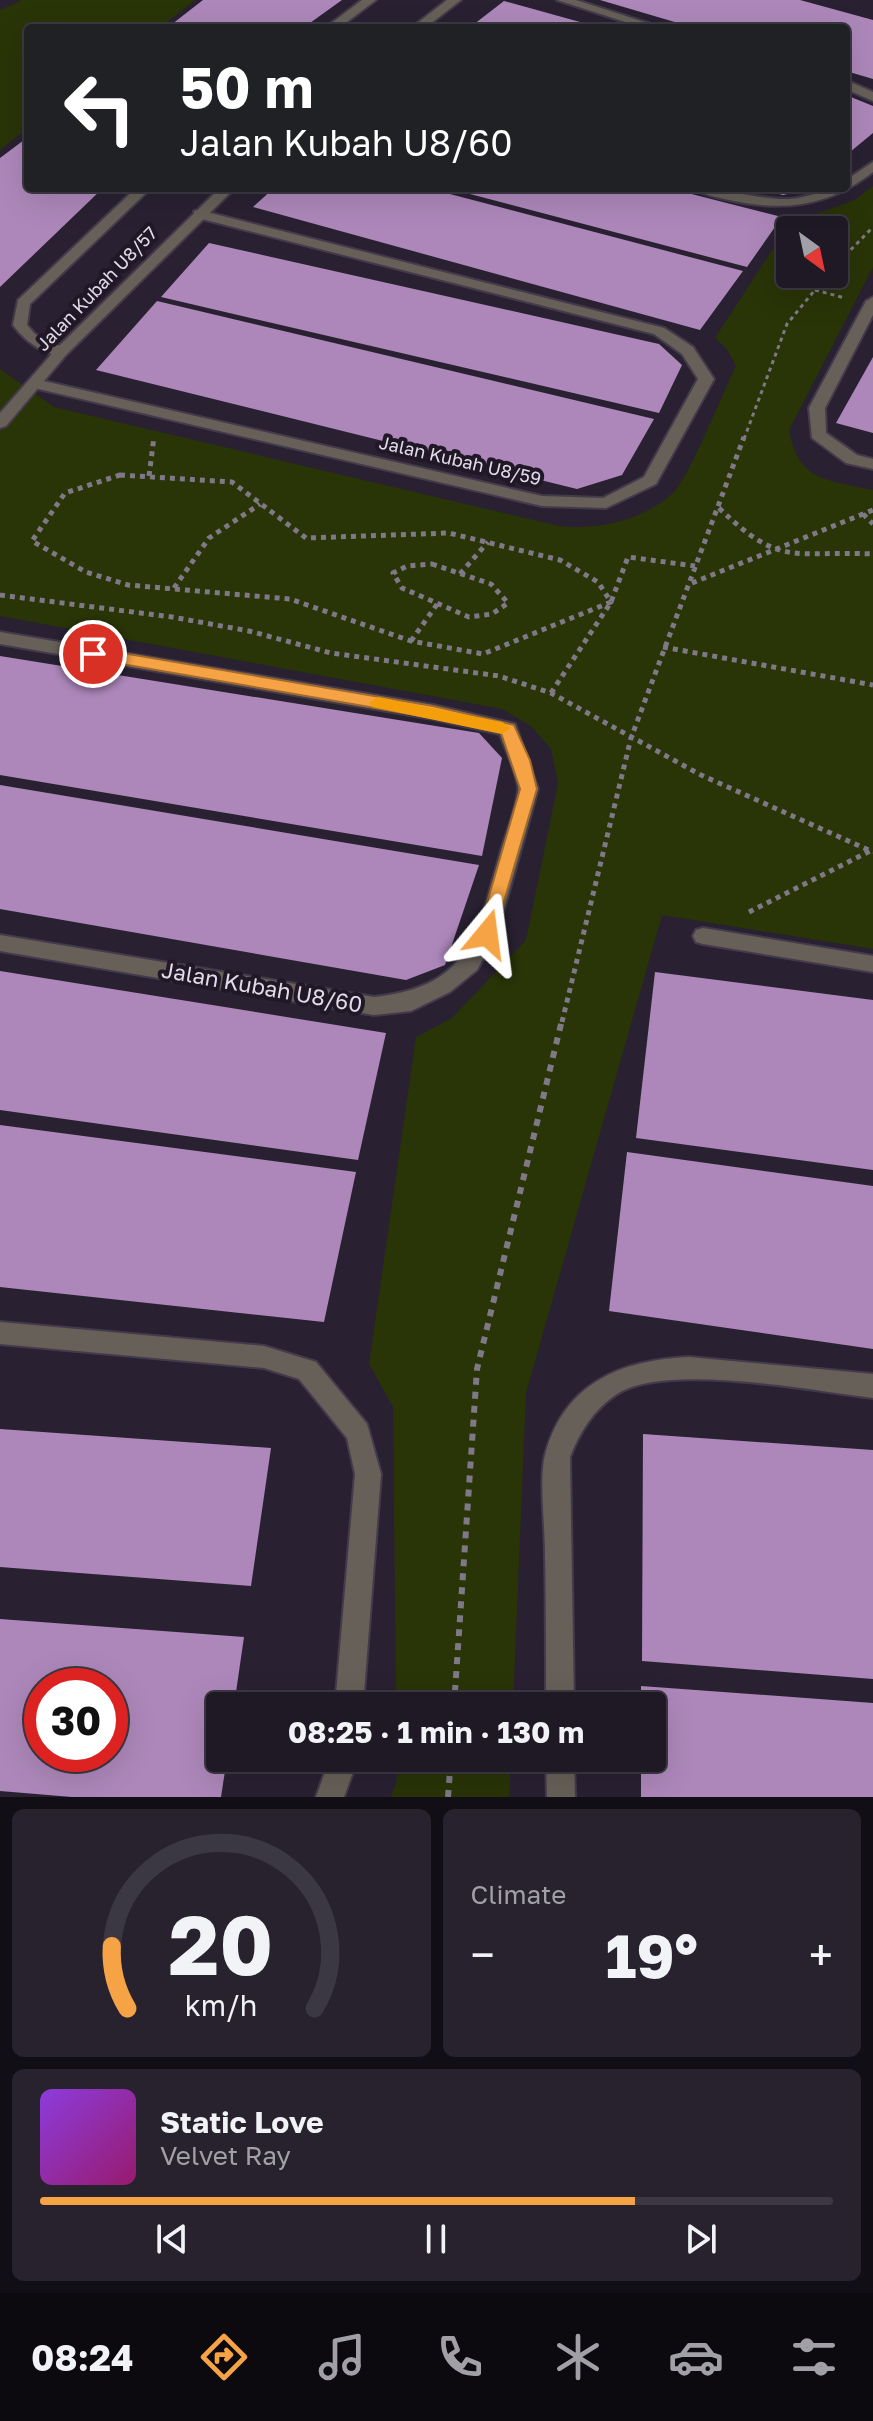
<!DOCTYPE html>
<html lang="en">
<head>
<meta charset="utf-8">
<style>
  body { margin:0; font-family:"Golos Text",sans-serif; background:#27222e; color:#f1f3f6; height:100vh; display:flex; flex-direction:column; font-size:30px; white-space:nowrap }
  * { box-sizing:border-box; margin:0 }
  p { font-size:26px; color:#a1a0a7 }
  .icon { flex:none; width:44px; height:44px; fill:none; stroke:currentColor; stroke-width:2; stroke-linecap:round; stroke-linejoin:round }
  .map { position:relative; height:1797px; overflow:hidden }
  .drawer { display:flex; flex-direction:column; gap:12px; padding:12px; background:#110e15; flex:1 }
  .drawer>* { flex:none }
  .guide { position:absolute; left:24px; top:24px; width:826px; height:168px; border-radius:8px; box-shadow:0 8px 32px #0002,0 0 0 2px #3c3843; background:#202124; color:#fff; overflow:hidden }
  .needle { width:52px; rotate:147deg }
  .buttons { position:absolute; left:776px; top:216px; display:grid; gap:16px }
  .buttons a { display:grid; place-items:center; width:72px; height:72px; border-radius:8px; background:#1f1926; box-shadow:0 8px 32px #0002,0 0 0 2px #3c3843; font-size:40px }
  .speed { position:absolute; left:24px; top:1668px; display:flex; gap:16px; font-size:40px; font-weight:700; text-align:center }
  .speed>* { display:grid; place-content:center; width:104px; height:104px; border-radius:50%; background:#1f1926; box-shadow:0 8px 32px #0002,0 0 0 2px #3c3843; line-height:1 }
  .speed .limit { border:12px solid #d22; background:#fff; color:#111 }
  .pin { position:absolute; display:grid; place-items:center; width:68px; height:68px; color:#fff; margin:-34px; border:4px solid #fff; border-radius:50%; box-shadow:0 2px 8px #0007 }
  .me { position:absolute; width:88px; margin:-44px; rotate:16deg; stroke-linejoin:round; filter:drop-shadow(0 0 6px #0008) }
  .turn { display:flex; align-items:center; gap:28px; height:168px; padding:0 24px; font-size:36px }
  .turn .icon { width:104px; height:104px; stroke-width:2.5 }
  .turn b { display:block; font-size:56px; line-height:68px }
  .big { font-size:60px; font-weight:700; line-height:1.1 }
  .drawer .tile { flex:1; display:flex; flex-direction:column; justify-content:center; gap:12px; min-width:0; padding:0 28px; border-radius:12px; background:#27222e }
  .drawer .dial { align-items:center; gap:0 }
  .dial svg { height:208px; overflow:visible; fill:none; stroke:#3c3843; stroke-width:7; stroke-linecap:round; text-anchor:middle }
  .dial text { fill:#f1f3f6; stroke:none }
  .song { display:flex; align-items:center; gap:24px }
  .cover { width:96px; height:96px; border-radius:12px; background:linear-gradient(135deg,hsl(270 70% 55%),hsl(320 70% 35%)) }
  .played { height:8px; border-radius:4px; background:linear-gradient(90deg,#f5a345 75%,#3c3843 75%) }
  .keys { display:flex; justify-content:space-around; direction:ltr }
  .heat { display:flex; justify-content:space-between; align-items:center; font-size:44px; direction:ltr }
  .drawer .tiles { flex:1; display:grid; gap:12px; grid-template-columns:1fr 1fr }
  .tile:last-child { grid-column:span 2 }
  .trip { position:absolute; left:206px; top:1692px; width:460px; height:80px; border-radius:8px; background:#1f1926; box-shadow:0 8px 32px #0002,0 0 0 2px #3c3843; font-weight:700; line-height:80px; text-align:center }
  .tab-bar { display:flex; height:128px; justify-content:space-around; align-items:center; background:#0c0a0f; color:#a1a0a7 }
  .tab-bar .icon { width:56px; height:56px }
  .tab-bar .active { color:#f5a345 }
  .tab-bar b { font-size:36px; color:#f1f3f6 }
  .map>svg:first-child { display:block }
  .green { fill:#293407; fill-rule:evenodd }
  .building { fill:#ad87ba; fill-rule:evenodd }
  .lines { fill:none; stroke-linecap:round; stroke-linejoin:round }
  .minor-casing { stroke:#433b4b; stroke-width:4 }
  .tertiary-casing { stroke:#433b4b; stroke-width:4 }
  .path-far2 { stroke:#7f7886; stroke-width:3; stroke-dasharray:4 4; stroke-linecap:butt }
  .path-far1 { stroke:#7f7886; stroke-width:5; stroke-dasharray:5 5; stroke-linecap:butt }
  .path { stroke:#7f7886; stroke-width:6; stroke-dasharray:7 7; stroke-linecap:butt }
  .minor { fill:#666058; fill-rule:evenodd }
  .tertiary { fill:#666058; fill-rule:evenodd }
  .route { fill:#f5a345; stroke:#9f6a2d; stroke-width:2 }
  .slow { fill:#f59e0b }
  .labels { text-anchor:middle; stroke-width:8; stroke-linejoin:round; paint-order:stroke }
  .far-street-label { font-size:18px; fill:#e2dce8; stroke:#201727 }
  .street-label { font-size:22px; fill:#e2dce8; stroke:#201727 }
</style>
</head>
<body>
<div class="map">
<svg width="873" height="1797" viewBox="0 0 873 1797">
  <rect width="100%" height="100%" fill="#292132"/>
  <path class="green" d="M22 0H195L159 28H28V128L0 150V10Z
    M873 186V267L789 430C798 482 829 480 873 490V949L662 915 526 1393 513 1706H396L393 1407 369 1364 416 1037 452 1018 526 940 558 783 551 749 531 726 502 709 0 616V369L54 407 559 526C597 530 643 521 673 493 688 480 724 390 736 366L726 348 715 338 789 224 855 200ZM790 230H834V274H790Z
    M397 1758H511L509 1797H391L397 1780Z"/>
  <path class="building" d="M203 0H342L303 28H167Z
    M600 0H800L873 20V79L846 71V28H695Z
    M504 1 598 27V28H469Z
    M846 95 873 106V133L850 152 846 151Z
    M28 137V188H103L0 287V158Z
    M274 188H427L743 271 700 330 253 207Z
    M447 188H668L782 217 747 267Z
    M813 188 783 195 762 189V188Z
    M209 243 659 344 682 365 659 413 161 297Z
    M157 301 654 419 622 475 577 489 96 370Z
    M873 357V433L836 423Z
    M0 656 479 733 502 758 482 856 0 775Z
    M0 785 479 865 445 965 406 980 0 909Z
    M0 971 386 1033 358 1160 0 1110Z
    M655 972 873 1000V1170L636 1138Z
    M0 1125 356 1172 324 1322 0 1287Z
    M627 1152 873 1186V1349L609 1311Z
    M0 1429 271 1448 251 1586 0 1567Z
    M643 1434 873 1450V1679L642 1661Z
    M0 1619 244 1637 234 1706H220V1758H227L221 1797H72L0 1791ZM42 1686H110V1754H42Z
    M641 1686 873 1703V1797H641V1758H652V1706H641Z"/>
  <g class="lines">
    <g class="minor-casing">
      <path id="minor" d="M362 0H376L339 28H325Z
        M557 0H576L663 28H644Z
        M846 80 873 92V101L846 89Z
        M873 162V172C828 207 783 212 729 200 717 197 702 195 693 188 726 188 757 200 789 199 809 198 826 188 846 188V180Z
        M136 188H151L30 304 27 325 35 334 66 349V355C46 358 24 340 13 325L18 300Z
        M199 210 664 328 693 347 714 379 656 484 606 508 542 506 30 387 27 384 35 379 542 496 603 498 644 477 698 379 682 354 654 334 194 217V211Z
        M873 297V315L825 408 826 433 857 455 873 459V469L846 463 812 438 809 408 866 301Z
        M0 632 433 705 515 724 538 789 497 934 477 970 450 992 411 1011 374 1015 0 951V935L374 997C472 987 477 933 501 851 505 836 520 800 518 786 515 769 506 751 500 734L433 719 0 644Z
        M703 928 873 956V972L703 944 696 942 693 936 696 930Z
        M0 1322 264 1346 316 1362 367 1424 381 1474 363 1706H335L355 1474 347 1438 299 1379 264 1368 0 1344Z
        M689 1357 873 1374V1398C812 1391 667 1362 617 1394 593 1410 580 1432 570 1457L574 1706H546C546 1655 546 1604 545 1553 545 1528 539 1478 545 1455 564 1383 621 1360 689 1357Z
        M330 1758H358L344 1797H316Z
        M546 1758H574L575 1797H547Z"/>
    </g>
    <g class="tertiary-casing">
      <path id="tertiary" d="M447 0H461L425 28H411Z
        M220 188H235L66 355 6 426 0 428V413L56 349Z"/>
    </g>
    <path class="path-far2" d="M834 267 873 227
      M815 290 845 298
      M744 439 787 324 828 274"/>
    <path class="path-far1" d="M120 475 232 482 306 538 449 533 560 560 598 582 611 602 483 654 411 641 290 599 128 585 86 572 32 541 65 493Z
      M149 476 154 437
      M719 508C782 569 794 550 873 554
      M863 514 873 524
      M432 564 491 584 508 603 492 614 469 617 402 588 393 573 407 566Z
      M460 574 488 542
      M692 583 873 510
      M174 588 209 538 260 504
      M0 595 172 617 249 631 331 653 499 676 551 693 701 775 873 852
      M411 641 438 603
      M663 647 873 685
      M551 693 611 602 628 557 695 566
      M749 912 872 850
      M562 1022 631 738 744 437"/>
    <path class="path" d="M454 1706 477 1369 562 1020
      M448 1797 451 1758"/>
    <use href="#minor" class="minor"/>
    <use href="#tertiary" class="tertiary"/>
  </g>
  <path class="route" d="M93 648 433 706 514 725 530 760 537 789 493 939 487 941 478 934 520 789 501 733 433 718 87 658 85 654Z"/>
  <path class="slow" d="M378 697 502 722 511 728 502 734 372 707 369 703Z"/>
  <g class="labels">
    <g class="far-street-label">
      <text transform="translate(97 289) rotate(-46)" y="6">Jalan Kubah U8/57</text>
      <text transform="translate(460 461) rotate(13)" y="6">Jalan Kubah U8/59</text>
    </g>
    <g class="street-label">
      <text transform="translate(262 987) rotate(10)" y="8">Jalan Kubah U8/60</text>
    </g>
  </g>
</svg>
<div class="buttons">
<a><svg class="needle" viewBox="-14 -14 28 28"><path d="M0-13l5 13h-10z" fill="#e53935"/><path d="M0 13l5-13h-10z" fill="#a1a0a7"/></svg></a>
</div>
<div class="speed"><div class="limit">30</div></div>
<div class="pin" style="left:93px;top:654px;background:#d93025"><svg class="icon" aria-label="arrive" viewBox="0 0 24 24"><path d="M6 21V4h12l-3 4 3 4H6"/></svg></div>
<svg class="me" style="left:487px;top:934px" viewBox="-20 -20 40 40"><path d="M0-17L14 15 0 8-14 15z" fill="#f5a345" stroke="#fff" stroke-width="4"/></svg>
<div class="trip">08:25 · 1 min · 130 m</div>
<div class="guide">
<div class="turn"><svg class="icon" aria-label="left" viewBox="0 0 24 24"><path d="M17 20v-9H6M10 6l-5 5 5 5"/></svg><div><b>50 m</b>Jalan Kubah U8/60</div></div>
</div>
</div>
<section class="drawer">
<div class="tiles">
<div class="tile dial"><svg viewBox="0 0 100 80">
<path d="M14 69A42 42 0 1 1 86 69"/>
<path d="M14 69A42 42 0 0 1 8 45" stroke="#f5a345"/>
<text x="50" y="56" font-size="32" font-weight="700">20</text>
<text x="50" y="72" font-size="11">km/h</text>
</svg></div>
<div class="tile"><p>Climate</p>
<div class="heat"><a>−</a><b class="big">19°</b><a>+</a></div>
</div>
<div class="tile">
<div class="song"><i class="cover"></i><div><b>Static Love</b><p>Velvet Ray</p></div></div>
<div class="played"></div>
<div class="keys"><svg class="icon" aria-label="previous" viewBox="0 0 24 24"><path d="M18 5L8 12l10 7zM5 5v14"/></svg><svg class="icon" aria-label="pause" viewBox="0 0 24 24"><path d="M8 5v14M16 5v14"/></svg><svg class="icon" aria-label="next" viewBox="0 0 24 24"><path d="M6 5l10 7-10 7zM19 5v14"/></svg></div>
</div>
</div>
</section>
<nav class="tab-bar">
<b>08:24</b>
<svg class="icon active" aria-label="directions" viewBox="0 0 24 24"><path d="M12 3l9 9-9 9-9-9zM9 14v-3h6M13 9l2 2-2 2"/></svg>
<svg class="icon" aria-label="music" viewBox="0 0 24 24"><path d="M9 18V5l10-2v13"/><circle cx="6" cy="18" r="3"/><circle cx="16" cy="16" r="3"/></svg>
<svg class="icon" aria-label="phone" viewBox="0 0 24 24"><path d="M5 4h4l2 5-3 2q2 4 5 5l2-3 5 2v4C11 20 4 13 5 4z"/></svg>
<svg class="icon" aria-label="climate" viewBox="0 0 24 24"><path d="M12 3v18M4 7l16 10M4 17L20 7"/></svg>
<svg class="icon" aria-label="car" viewBox="0 0 24 24"><path d="M5 17H2v-5l4-1 3-4h7l3 4 3 1v5h-3M9 17h6M6 11h13"/><circle cx="7" cy="17" r="2"/><circle cx="17" cy="17" r="2"/></svg>
<svg class="icon" aria-label="filters" viewBox="0 0 24 24"><path d="M4 7h16M4 17h16"/><circle cx="9" cy="7" r="2"/><circle cx="15" cy="17" r="2"/></svg>
</nav>
</body>
</html>
